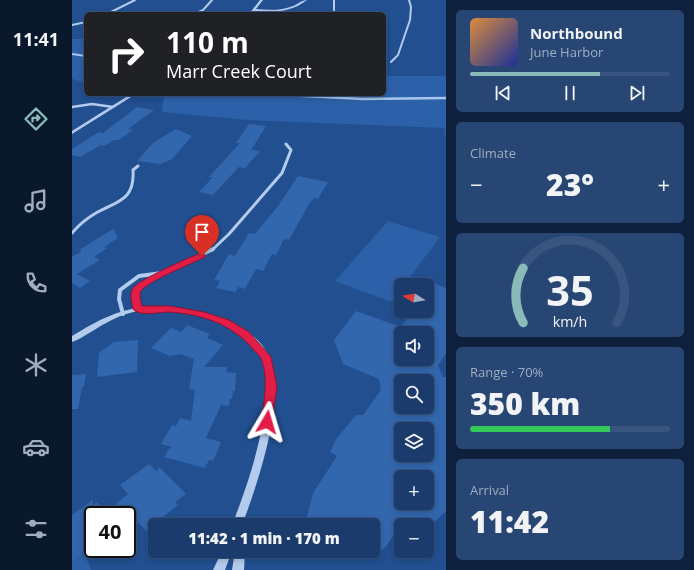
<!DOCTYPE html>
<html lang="en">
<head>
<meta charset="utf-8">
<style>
  body { margin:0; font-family:"Open Sans",sans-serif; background:#274674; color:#f1f3f6; height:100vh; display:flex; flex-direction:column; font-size:15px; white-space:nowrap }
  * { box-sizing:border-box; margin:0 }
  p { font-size:13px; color:#9fadc2 }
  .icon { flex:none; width:22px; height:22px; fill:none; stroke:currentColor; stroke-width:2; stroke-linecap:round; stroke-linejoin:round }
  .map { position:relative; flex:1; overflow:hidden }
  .side { display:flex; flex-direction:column; gap:10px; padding:10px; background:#0e203b; width:248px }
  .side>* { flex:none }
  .banner { position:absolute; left:12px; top:12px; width:302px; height:84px; border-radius:6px; box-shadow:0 2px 6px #0003,0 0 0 1px #38557f; background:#202124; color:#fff; overflow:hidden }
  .needle { width:26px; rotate:281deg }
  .controls { position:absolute; left:322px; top:278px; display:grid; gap:8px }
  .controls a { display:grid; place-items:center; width:40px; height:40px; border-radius:6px; background:#1a3b6c; box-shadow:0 2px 6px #0003,0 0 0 1px #38557f; font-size:20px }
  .speed { position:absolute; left:12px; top:506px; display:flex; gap:8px; font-size:20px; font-weight:700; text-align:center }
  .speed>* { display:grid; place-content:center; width:52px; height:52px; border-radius:50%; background:#1a3b6c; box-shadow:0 2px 6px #0003,0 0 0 1px #38557f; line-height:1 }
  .speed .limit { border:2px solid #111; border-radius:6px; background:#fff; color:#111 }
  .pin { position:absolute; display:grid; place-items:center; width:34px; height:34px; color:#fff; margin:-41px -17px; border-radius:50% 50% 50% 0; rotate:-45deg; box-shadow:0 0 4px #0007 }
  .pin .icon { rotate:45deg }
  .me { position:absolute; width:44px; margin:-22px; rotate:7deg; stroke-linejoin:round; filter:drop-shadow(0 0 3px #0008) }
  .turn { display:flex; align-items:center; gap:14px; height:84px; padding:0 16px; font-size:18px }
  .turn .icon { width:52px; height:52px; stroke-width:2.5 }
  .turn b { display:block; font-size:28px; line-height:34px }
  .big { font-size:30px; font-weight:800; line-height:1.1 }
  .side .tile { flex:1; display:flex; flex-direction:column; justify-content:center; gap:6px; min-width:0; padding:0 14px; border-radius:6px; background:#274674 }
  .side .dial { align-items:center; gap:0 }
  .dial svg { height:104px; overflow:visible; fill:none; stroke:#38557f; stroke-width:7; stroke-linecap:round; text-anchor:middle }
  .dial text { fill:#f1f3f6; stroke:none }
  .song { display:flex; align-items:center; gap:12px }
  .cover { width:48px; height:48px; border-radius:6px; background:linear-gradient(135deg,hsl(30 70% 55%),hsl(230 70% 35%)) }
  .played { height:4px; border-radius:2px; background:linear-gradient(90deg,#8bbbb9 65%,#38557f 65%) }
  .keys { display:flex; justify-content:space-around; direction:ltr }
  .heat { display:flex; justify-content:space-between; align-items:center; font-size:22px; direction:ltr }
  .charge { height:6px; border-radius:3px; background:linear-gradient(90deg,#34c759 70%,#38557f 0) }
  .trip { position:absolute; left:76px; top:518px; width:232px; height:40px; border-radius:6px; background:#1a3b6c; box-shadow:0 2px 6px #0003,0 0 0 1px #38557f; font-weight:800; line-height:40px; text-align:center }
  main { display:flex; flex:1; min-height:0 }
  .menu { display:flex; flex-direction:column; width:72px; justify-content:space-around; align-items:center; background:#0a182b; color:#9fadc2 }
  .menu .icon { width:28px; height:28px }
  .menu .current { color:#8bbbb9 }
  .menu b { font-size:18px; color:#f1f3f6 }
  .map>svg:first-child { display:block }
  .green { fill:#2c60a8 }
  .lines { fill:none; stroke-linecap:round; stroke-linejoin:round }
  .stream-far1 { stroke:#a7c6ed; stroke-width:2 }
  .stream { stroke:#a7c6ed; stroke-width:2.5 }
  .building { fill:#3266ad; fill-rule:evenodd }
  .minor-far3 { stroke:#b3cbec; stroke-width:2 }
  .minor-far2 { stroke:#b3cbec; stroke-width:2.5 }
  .minor-far1 { stroke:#b3cbec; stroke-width:3 }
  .minor { stroke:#b3cbec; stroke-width:4 }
  .tertiary { fill:#b3cbec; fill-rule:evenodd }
  .route { fill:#e11d48; stroke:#92132f }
</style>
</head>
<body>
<main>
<nav class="menu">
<b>11:41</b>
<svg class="icon current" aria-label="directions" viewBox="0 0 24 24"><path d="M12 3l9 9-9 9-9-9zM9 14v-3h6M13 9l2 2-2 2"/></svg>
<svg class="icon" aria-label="music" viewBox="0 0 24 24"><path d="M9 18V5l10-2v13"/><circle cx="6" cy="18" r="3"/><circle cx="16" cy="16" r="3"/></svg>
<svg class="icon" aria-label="phone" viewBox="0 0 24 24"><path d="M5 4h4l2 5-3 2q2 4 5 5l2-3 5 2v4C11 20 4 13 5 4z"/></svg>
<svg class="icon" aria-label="climate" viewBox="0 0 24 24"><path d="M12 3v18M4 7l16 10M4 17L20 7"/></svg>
<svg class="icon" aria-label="car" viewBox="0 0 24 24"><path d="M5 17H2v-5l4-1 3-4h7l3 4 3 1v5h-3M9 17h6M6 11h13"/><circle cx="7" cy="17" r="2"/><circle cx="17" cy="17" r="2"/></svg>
<svg class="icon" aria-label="filters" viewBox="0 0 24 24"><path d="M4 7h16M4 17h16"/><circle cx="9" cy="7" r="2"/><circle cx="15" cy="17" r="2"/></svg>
</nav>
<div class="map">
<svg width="374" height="570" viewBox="0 0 374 570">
  <rect width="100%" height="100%" fill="#224f90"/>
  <path class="green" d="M0 39H14V83L0 79Z
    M312 76H374V142L372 128 176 120 90 112 92 94H312Z
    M316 221 368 237 332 285H329V290L320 302 263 281Z
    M0 515 19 570H0Z"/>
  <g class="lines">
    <path class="stream-far1" d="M0 54 14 56"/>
    <path class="stream" d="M193 94 291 99 374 98"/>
  </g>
  <path class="building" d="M65 107 82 110 56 129 61 130 47 140H42L32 146 29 145 8 157 0 155V149L27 132 31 133Z
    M177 124 194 126 179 150 188 151 173 168 167 167 141 195 127 192 141 177H137L168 143H164Z
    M104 129 120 136 100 159 89 164 65 161 82 142Z
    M226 176 256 182 246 199 242 198 237 204 217 240 212 239 204 255 200 254 191 271 184 269 173 289 166 287 163 292 144 288 148 281 142 280 157 254 163 256 177 233 183 234 206 206Z
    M41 229 46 238 32 247 35 248 22 257 28 260 5 274 18 281 8 288 0 283V257L10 251 7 250Z
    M359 282 374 288V354L366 365 371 377H374V511L356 528 355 525H350L335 517 312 549 301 550V525H233L241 493 265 456 258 452 265 438 284 415H291L309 390 307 379 271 364 262 340 284 311 329 327 340 311H355V289ZM329 333H355V359H329ZM329 381H355V407H329ZM329 429H355V455H329ZM329 477H355V503H329Z
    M115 325 138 334 135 338 151 345 132 367H155L154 372 164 373 163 391H161L160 399H158L157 406 149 405 134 438 149 442 141 461 137 460 133 468 92 457 96 450 100 447 89 444 100 425 104 426 108 418 119 421 123 390 117 389 122 359 108 354 98 356 79 348 99 328 109 332Z
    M66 340 65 372 25 377 27 353 42 342Z
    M14 374 12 387H10L6 409H0V375Z
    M77 464 85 472 87 467 114 494 103 502 106 505 74 531 67 523 55 539V515H21V544L0 561V515L21 500V505L25 502 34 512 56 494 48 485Z"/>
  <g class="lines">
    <path class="minor-far3" d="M262 0V14
      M35 14 63 0
      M122 14 131 10 140 0
      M0 25 14 22
      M319 62 326 55 338 20 339 7 337 0"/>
    <path class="minor-far2" d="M0 107 20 104 41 107"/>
    <path class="minor-far1" d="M0 233C7 225 15 218 24 213 46 201 63 200 61 170L66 166
      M140 250 157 234 210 173 219 150 214 144"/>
    <path class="minor" d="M66 309 63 295 66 288 93 272 141 249
      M51 314 47 299 48 290 67 276 90 273"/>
    <path class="tertiary" d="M188 0H191L184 9C196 10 209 11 221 6 226 4 230 0 235 0 220 12 201 13 183 11L181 14H177Z
      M59 94H64L0 134V131Z
      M82 306C121 308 177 317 197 356 216 395 185 486 170 525H160C176 485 206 399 189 358 182 339 161 328 143 321 119 312 91 308 66 311 49 314 33 323 19 332 13 335 7 340 0 342V336C28 319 48 308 82 306Z
      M150 551H160L153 570H141Z
      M163 551H173L172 570H160Z"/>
  </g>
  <path class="route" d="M130 253 134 256 133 257C121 263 74 282 69 291 67 295 69 302 70 306H98L132 312 157 320 177 332 199 357 205 387 199 425H191L189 422C192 402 197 377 189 358 187 355 183 352 181 349 160 324 129 314 97 312 88 312 67 317 61 309 60 302 57 295 61 288 65 281 119 256 130 253Z"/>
</svg>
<div class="controls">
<a><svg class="needle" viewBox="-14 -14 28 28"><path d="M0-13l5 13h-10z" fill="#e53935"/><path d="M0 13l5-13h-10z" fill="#9fadc2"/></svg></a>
<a><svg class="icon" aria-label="sound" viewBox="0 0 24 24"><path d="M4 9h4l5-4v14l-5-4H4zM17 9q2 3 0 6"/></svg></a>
<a><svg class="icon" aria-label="search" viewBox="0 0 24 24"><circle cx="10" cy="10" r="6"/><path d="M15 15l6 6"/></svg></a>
<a><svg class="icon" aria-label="layers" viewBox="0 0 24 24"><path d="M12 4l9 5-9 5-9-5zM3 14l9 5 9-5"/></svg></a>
<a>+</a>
<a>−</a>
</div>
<div class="speed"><div class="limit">40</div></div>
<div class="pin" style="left:130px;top:256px;background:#d93025"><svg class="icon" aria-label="arrive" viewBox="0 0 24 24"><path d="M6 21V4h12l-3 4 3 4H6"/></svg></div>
<svg class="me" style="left:195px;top:422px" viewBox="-20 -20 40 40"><path d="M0-17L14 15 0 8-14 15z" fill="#e11d48" stroke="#fff" stroke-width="4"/></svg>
<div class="trip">11:42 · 1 min · 170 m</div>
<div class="banner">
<div class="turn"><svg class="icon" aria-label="right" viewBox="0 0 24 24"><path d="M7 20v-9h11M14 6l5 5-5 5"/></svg><div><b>110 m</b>Marr Creek Court</div></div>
</div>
</div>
<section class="side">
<div class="tile">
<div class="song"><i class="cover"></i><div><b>Northbound</b><p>June Harbor</p></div></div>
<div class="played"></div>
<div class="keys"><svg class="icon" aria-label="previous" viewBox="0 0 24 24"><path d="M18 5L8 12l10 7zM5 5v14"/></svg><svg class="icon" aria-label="pause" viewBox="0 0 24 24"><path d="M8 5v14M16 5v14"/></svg><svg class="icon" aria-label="next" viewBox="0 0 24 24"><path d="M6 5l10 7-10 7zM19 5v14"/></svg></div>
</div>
<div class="tile"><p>Climate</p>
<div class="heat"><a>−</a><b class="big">23°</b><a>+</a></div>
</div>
<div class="tile dial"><svg viewBox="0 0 100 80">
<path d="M14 69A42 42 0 1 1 86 69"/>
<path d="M14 69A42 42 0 0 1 14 27" stroke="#8bbbb9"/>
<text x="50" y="56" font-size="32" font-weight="700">35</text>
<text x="50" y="72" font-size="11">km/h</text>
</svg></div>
<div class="tile"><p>Range · 70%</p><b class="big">350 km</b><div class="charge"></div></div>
<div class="tile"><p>Arrival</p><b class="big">11:42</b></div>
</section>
</main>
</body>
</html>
